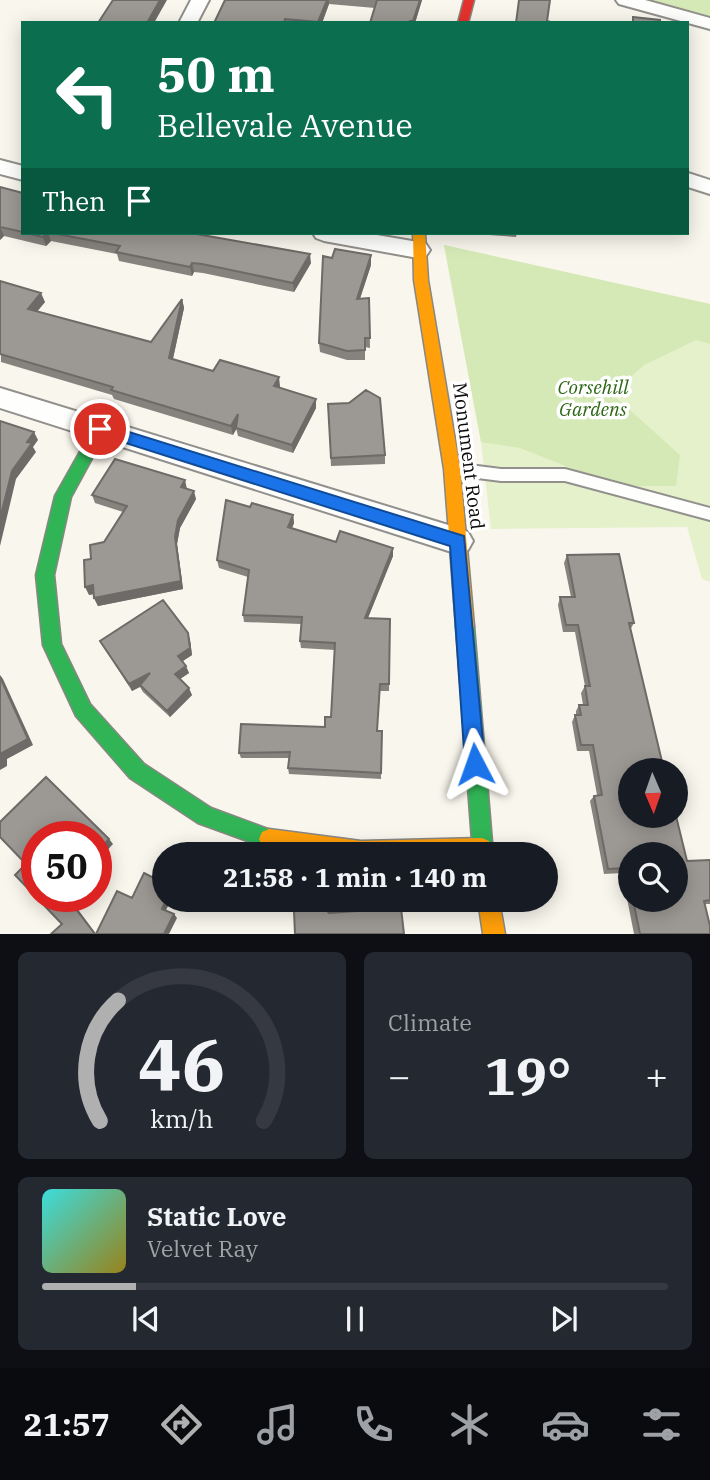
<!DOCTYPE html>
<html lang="en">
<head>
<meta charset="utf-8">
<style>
  body { margin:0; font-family:"IBM Plex Serif",serif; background:#242831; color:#f1f3f6; height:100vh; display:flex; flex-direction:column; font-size:26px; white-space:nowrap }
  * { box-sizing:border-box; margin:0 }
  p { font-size:23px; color:#9ea1a6 }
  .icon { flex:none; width:38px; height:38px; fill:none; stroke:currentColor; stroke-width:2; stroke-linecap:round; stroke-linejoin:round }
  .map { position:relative; height:934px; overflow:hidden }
  .panel { display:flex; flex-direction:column; gap:18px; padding:18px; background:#0d0f14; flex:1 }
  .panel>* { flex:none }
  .top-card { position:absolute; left:21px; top:21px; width:668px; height:214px; border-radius:0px; box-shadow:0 4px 18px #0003; background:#0b6e4f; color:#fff; overflow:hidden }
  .needle { width:46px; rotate:178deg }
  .buttons { position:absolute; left:618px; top:758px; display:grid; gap:14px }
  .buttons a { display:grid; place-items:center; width:70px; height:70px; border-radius:50%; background:#171b24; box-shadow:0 4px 18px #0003; font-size:35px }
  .speed { position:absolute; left:21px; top:821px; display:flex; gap:14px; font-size:35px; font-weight:700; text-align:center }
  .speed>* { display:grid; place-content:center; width:91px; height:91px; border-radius:50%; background:#171b24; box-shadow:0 4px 18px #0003; line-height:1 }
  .speed .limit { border:10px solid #d22; background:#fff; color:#111 }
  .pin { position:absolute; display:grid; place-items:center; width:60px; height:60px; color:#fff; margin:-30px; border:4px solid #fff; border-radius:50%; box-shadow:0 2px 7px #0007 }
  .me { position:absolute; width:77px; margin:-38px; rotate:356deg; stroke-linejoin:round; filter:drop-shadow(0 0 5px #0008) }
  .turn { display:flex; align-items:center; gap:24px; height:147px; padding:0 21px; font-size:32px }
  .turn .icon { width:91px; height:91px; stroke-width:2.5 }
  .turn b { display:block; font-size:49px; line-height:60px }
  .then { display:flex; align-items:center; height:66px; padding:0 21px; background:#0003; gap:14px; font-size:26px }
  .big { font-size:52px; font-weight:700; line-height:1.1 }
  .panel .tile { flex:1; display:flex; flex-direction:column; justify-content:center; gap:10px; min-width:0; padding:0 24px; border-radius:10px; background:#242831 }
  .panel .dial { align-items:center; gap:0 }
  .dial svg { height:182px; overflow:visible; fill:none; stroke:#363941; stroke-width:7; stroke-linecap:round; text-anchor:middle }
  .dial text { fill:#f1f3f6; stroke:none }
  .song { display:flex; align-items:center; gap:21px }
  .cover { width:84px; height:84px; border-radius:10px; background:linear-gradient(135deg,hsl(180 70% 55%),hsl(50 70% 35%)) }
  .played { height:7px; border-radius:4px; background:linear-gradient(90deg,#afb0af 15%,#363941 15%) }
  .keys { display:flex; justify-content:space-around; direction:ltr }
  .heat { display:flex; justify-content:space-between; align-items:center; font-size:38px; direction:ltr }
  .panel .tiles { flex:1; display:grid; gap:18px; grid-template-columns:1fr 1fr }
  .tile:last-child { grid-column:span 2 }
  .trip { position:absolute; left:152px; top:842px; width:406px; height:70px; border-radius:35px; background:#171b24; box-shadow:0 4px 18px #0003; font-weight:700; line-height:70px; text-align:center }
  .tabs { display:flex; height:112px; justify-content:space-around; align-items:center; background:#090b0e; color:#9ea1a6 }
  .tabs .icon { width:49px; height:49px }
  .tabs .on { color:#afb0af }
  .tabs b { font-size:32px; color:#f1f3f6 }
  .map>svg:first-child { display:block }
  .green { fill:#e5f1ca }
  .forest { fill:#d5e9b7 }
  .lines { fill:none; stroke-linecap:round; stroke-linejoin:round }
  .lane-casing { stroke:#92908c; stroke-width:4 }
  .street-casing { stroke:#92908c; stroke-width:4 }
  .fast-casing { stroke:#888783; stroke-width:3 }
  .slow-casing { stroke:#888783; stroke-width:3 }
  .jam-casing { stroke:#888783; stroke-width:3 }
  .lane { fill:#fefefc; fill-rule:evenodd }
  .street { fill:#fefefc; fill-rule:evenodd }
  .fast { fill:#30b455; fill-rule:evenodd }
  .slow { fill:#ff9f0a; fill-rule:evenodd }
  .jam { fill:#e5322d; fill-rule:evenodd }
  .wall { fill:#86837e; fill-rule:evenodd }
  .shaded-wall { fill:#6d6a67 }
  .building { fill:#9c9893; stroke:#6d6a67; stroke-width:2 }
  .route { fill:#1a73e8; stroke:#114b97; stroke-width:2 }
  .labels { text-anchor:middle; stroke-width:7; stroke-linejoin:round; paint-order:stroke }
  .park-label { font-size:19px; font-style:italic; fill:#2d6715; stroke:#fff }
  .street-label { font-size:19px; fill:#0a0a0a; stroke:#fff }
</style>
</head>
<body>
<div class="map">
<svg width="710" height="934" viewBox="0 0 710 934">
  <rect width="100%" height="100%" fill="#f9f6ed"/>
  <path class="green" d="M444 245 710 304V582L702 579 687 527 491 529 481 442Z"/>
  <path class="forest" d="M649 0H710V17Z
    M444 245 710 304V344L696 340 644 365 612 394 680 455 676 486H616L520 448 481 442Z"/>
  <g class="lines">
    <g class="lane-casing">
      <path id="lane" d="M454 463 501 469H565L710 508V520L565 481H501L454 475 449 473 447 469 449 465Z"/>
    </g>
    <g class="street-casing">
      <path id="street" d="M191 0H209L197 23H179Z
        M616 0H645L710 18V29L619 4Z
        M0 160 23 166V180L0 174Z
        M688 173 710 180V194L688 187Z
        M313 233H365L418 242 426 244 430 250 426 256 418 258 324 241 316 238Z
        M0 388 458 528 468 532 473 541 468 550 458 554 0 408Z"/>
    </g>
    <g class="fast-casing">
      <path id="fast" d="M100 423 108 429 71 497 54 575 61 644 90 704 144 764 211 808 276 832 279 839 276 846 269 849 198 823 130 778 76 716 43 645 36 575 55 496 95 425Z
        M465 618 471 620 474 626 493 854H473L456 626 459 620Z"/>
    </g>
    <g class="slow-casing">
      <path id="slow" d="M413 233H425L428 280 460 469 474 626 471 632 465 634 459 632 456 626 444 469 414 280Z
        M269 829 361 841 482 838 489 841 492 848 490 854H306L262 846 259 839 262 832Z
        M478 900H499L505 934H483Z"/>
    </g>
    <g class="jam-casing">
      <path id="jam" d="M464 0H474L468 23H458Z"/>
    </g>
    <use href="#lane" class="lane"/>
    <use href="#street" class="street"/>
    <use href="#fast" class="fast"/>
    <use href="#slow" class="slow"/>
    <use href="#jam" class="jam"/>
  </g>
  <path class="wall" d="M225 0H422L415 23H370L375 8 329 4 322 23H214Z
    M0 187 23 193V233H191L311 263 294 292 203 273 194 272 192 276 119 261 117 254 51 241 46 246 4 236 0 240Z
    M490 233H517L516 237 489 235Z
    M371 265 360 298H369L370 348 365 347V360H347L320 352 319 343Z
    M0 281 45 302 37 311 151 342 182 299 184 308 173 359 213 371 280 386 279 388 316 399V408L293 453 238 436 236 428 233 435 114 399 112 395 1 362Z
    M349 403 385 455V464L331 466 328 404Z
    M187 488 196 499 180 528 177 544 183 589 98 606 94 598V594L89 595 91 559 104 542 123 512 95 503 92 495Z
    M293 515 294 523 292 528 336 542 393 548V556L368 618 390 619 389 691H380L377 731H382L381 779 289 774 288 768 289 758H241L239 753 325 727 331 717 335 650 301 648 300 641 301 624 244 622 243 615 248 577 219 568 217 560Z
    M567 555 634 623 630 630 687 861 710 860V904H705L710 934H634L622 873 604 874 590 801 594 796 597 795 589 751H577L572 722 575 715H576V711L579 705H583L581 693 585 686 575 632H563L558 605 560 597H571L564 563ZM630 854 676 900H630Z
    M188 633 190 640 192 655 183 661 189 673 180 679 192 695 170 717 143 692 140 687 132 691 100 641Z"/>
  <path class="shaded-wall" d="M160 0H167L154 23H147Z
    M327 0H329V4L322 23H318Z
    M420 0H422L415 23H413Z
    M0 226 4 236 0 240Z
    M47 233H48L51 241 46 246 43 237Z
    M310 254 311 263 294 292 293 283Z
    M371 255V265L357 308V299Z
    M192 263 194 272 192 276 190 267Z
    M41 293 45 302 32 318 28 309Z
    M182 299 184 308 171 367 169 358Z
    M279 377 280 386 275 395 274 386Z
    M316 399V408L293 453 292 445Z
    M238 414 240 423 233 435 231 426Z
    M34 432 38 440 33 447 36 452 16 479 0 546V519L12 471 27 442Z
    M185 480 187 489 181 487Z
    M194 491 196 499 180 528 177 544 183 589 98 606 94 598 175 537 178 520Z
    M293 515 294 523 289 535 288 527Z
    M393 548V556L365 625V618Z
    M93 585 97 593 89 595 85 587Z
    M188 633 190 640 192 655 181 662 178 656Z
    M186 666 189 673 177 681 175 674Z
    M150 673 152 680 132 691 129 684Z
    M0 675 3 679 33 745 7 759V766L0 770Z
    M189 688 192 695 170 717 167 711Z
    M109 839 113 844 96 862V853Z
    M66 896H68L96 934H95Z
    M166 900H171L165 912 162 909Z
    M174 914 177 918 169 934H164Z"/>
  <path class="building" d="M113 0H160L147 23H98Z
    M225 0H327L318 22 285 19 284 23H214Z
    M377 0H420L413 21H410V23H370Z
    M519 0H550L547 21 554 23H516Z
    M633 17 660 20V23H633Z
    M0 187 23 193V232L0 227Z
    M26 233H47L43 237Z
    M52 233H191L310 254 293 283 202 264 192 263 190 267 116 252 120 246Z
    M335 249 371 255 357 299 369 298 370 338H365V350L347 351 319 343 323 256 332 258Z
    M0 281 41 293 28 309 151 342 182 299 169 358 213 371 220 360 279 377 274 386 316 399 292 445 236 428 238 414 231 426 111 390 113 387 0 354Z
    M366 390 380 398 385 455 331 458 328 404 349 403Z
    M0 421 34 432 27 442 32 443 12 471 0 519Z
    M115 459 185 480 181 487 194 491 178 520 175 537 181 581 94 598 93 585 85 587 84 560 91 559 90 545 104 542 127 506 92 495Z
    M226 500 250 507 252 503 293 515 288 527 336 542 340 531 393 548 365 618 390 619 389 684H380L377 731H382L381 773 288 768 290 752 239 753 241 724 325 727V717H331L335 643 300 641 302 617 243 615 249 570 217 560Z
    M619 554 634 623H629L664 770H630V816H676L687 861 710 860V900L704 901 710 926V934H640L633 900H676V854H630V885L627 868 608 869 594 796 602 795 593 745H581L575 715H581L579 705H588L585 686H590L578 625H566L560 597H575L567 555Z
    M163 600 188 633 190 648 178 656 186 666 175 674 189 688 167 711 140 685 150 673 129 684 100 641Z
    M0 677 28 739 2 753 0 761Z
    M46 777 109 839 96 853V836H37V896H66L95 934H51L62 924 15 875 26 864 0 837V822Z
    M144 873 164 883V900H166L162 909 174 914 164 934H96L117 891 132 898Z
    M302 900H317L329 913 401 908 404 934H295L294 911Z"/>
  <path class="route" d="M100 423 464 536 485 764 482 771 475 774 468 771 465 764 450 546 94 433 92 429Z"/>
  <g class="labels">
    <g class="park-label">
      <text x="593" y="394">Corsehill<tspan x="593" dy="22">Gardens</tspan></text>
    </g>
    <g class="street-label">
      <text transform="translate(469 456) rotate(83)" y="7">Monument Road</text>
    </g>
  </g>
</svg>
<div class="buttons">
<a><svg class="needle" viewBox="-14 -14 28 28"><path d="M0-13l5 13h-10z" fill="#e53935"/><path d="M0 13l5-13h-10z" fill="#9ea1a6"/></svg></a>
<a><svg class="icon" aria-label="search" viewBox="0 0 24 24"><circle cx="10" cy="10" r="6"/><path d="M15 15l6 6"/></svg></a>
</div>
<div class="speed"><div class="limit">50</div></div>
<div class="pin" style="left:100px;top:429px;background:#d93025"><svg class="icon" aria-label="arrive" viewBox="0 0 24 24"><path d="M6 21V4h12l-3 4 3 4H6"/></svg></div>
<svg class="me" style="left:475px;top:764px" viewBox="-20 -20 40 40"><path d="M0-17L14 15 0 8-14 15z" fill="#1a73e8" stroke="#fff" stroke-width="4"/></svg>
<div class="trip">21:58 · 1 min · 140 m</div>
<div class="top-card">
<div class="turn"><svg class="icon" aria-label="left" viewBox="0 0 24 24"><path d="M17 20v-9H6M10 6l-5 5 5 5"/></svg><div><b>50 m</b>Bellevale Avenue</div></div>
<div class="then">Then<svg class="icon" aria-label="arrive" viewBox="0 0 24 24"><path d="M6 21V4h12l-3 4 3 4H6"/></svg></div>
</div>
</div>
<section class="panel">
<div class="tiles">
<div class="tile dial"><svg viewBox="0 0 100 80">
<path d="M14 69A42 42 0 1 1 86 69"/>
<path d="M14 69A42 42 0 0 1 22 16" stroke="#afb0af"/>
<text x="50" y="56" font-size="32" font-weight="700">46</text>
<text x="50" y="72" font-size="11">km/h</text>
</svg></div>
<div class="tile"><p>Climate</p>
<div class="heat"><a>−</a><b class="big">19°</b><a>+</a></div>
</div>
<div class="tile">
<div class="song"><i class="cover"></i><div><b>Static Love</b><p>Velvet Ray</p></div></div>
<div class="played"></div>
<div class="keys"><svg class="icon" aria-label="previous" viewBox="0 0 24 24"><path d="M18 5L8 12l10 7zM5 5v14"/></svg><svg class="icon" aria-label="pause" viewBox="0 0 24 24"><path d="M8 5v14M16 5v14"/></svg><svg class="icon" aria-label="next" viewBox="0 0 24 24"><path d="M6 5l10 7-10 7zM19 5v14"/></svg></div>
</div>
</div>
</section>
<nav class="tabs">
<b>21:57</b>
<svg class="icon on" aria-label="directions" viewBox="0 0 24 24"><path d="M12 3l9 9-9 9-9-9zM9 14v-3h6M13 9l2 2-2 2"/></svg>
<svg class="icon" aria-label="music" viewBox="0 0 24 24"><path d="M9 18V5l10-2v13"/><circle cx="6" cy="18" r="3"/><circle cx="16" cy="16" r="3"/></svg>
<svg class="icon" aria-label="phone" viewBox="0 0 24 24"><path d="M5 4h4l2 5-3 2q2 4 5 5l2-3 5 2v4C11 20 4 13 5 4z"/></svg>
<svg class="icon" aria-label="climate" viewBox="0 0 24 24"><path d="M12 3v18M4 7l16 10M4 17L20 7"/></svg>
<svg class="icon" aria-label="car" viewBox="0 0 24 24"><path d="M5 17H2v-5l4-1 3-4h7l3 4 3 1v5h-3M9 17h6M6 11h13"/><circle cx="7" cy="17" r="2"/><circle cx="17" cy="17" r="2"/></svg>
<svg class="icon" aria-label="filters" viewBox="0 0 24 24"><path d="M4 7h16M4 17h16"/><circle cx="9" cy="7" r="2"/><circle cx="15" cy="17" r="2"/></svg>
</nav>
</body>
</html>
